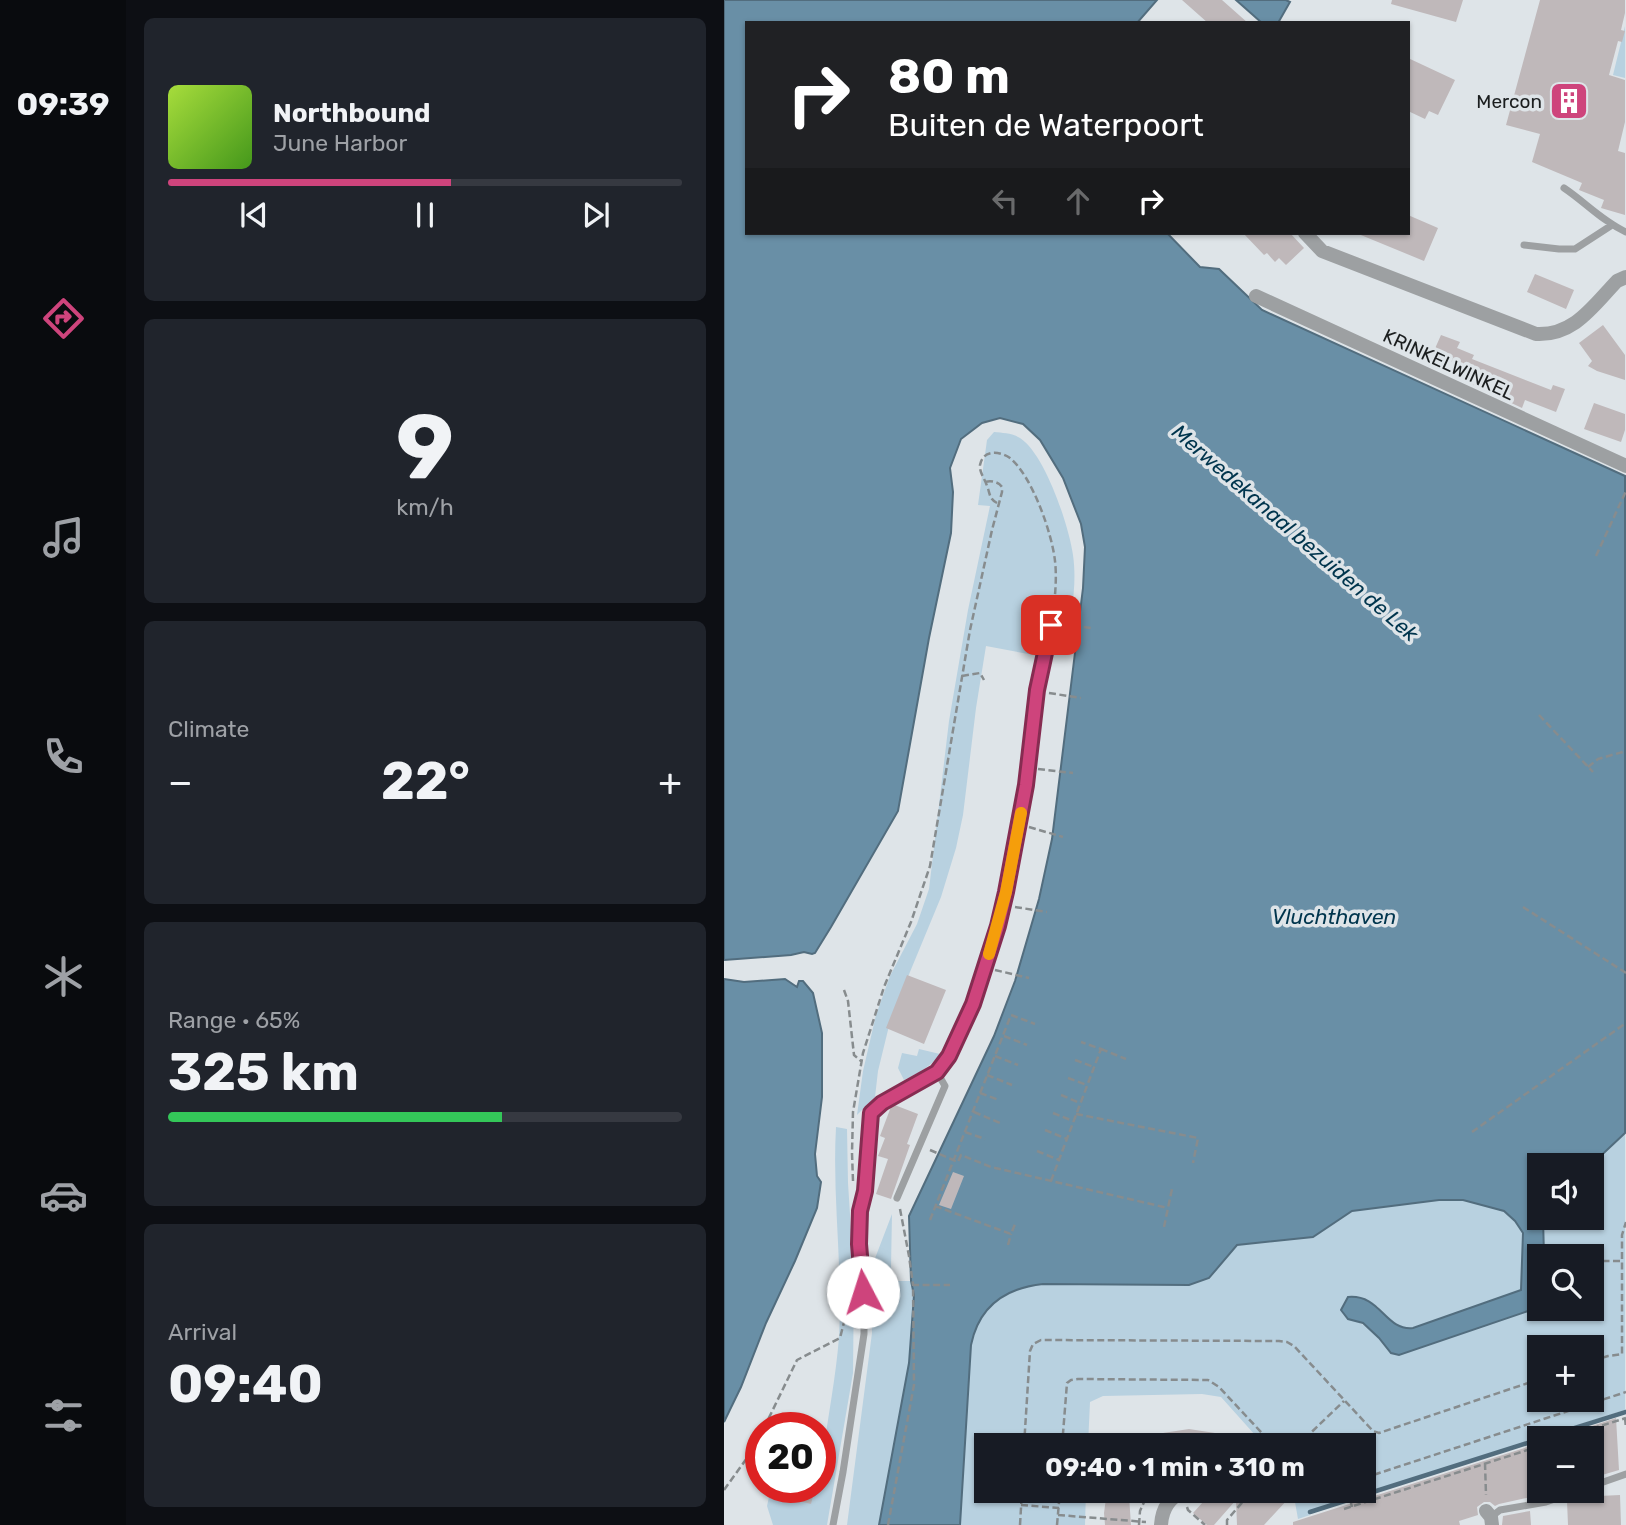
<!DOCTYPE html>
<html lang="en">
<head>
<meta charset="utf-8">
<style>
  body { margin:0; font-family:Rubik,sans-serif; background:#20242c; color:#f1f3f6; height:100vh; display:flex; flex-direction:column; font-size:26px; white-space:nowrap }
  * { box-sizing:border-box; margin:0 }
  p { font-size:23px; color:#9ea1a6 }
  .icon { flex:none; width:38px; height:38px; fill:none; stroke:currentColor; stroke-width:2; stroke-linecap:round; stroke-linejoin:round }
  .map { position:relative; flex:1; overflow:hidden }
  .sheet { display:flex; flex-direction:column; gap:18px; padding:18px; background:#0d0f14; width:598px }
  .sheet>* { flex:none }
  .hud { position:absolute; left:21px; top:21px; width:665px; height:214px; border-radius:0px; box-shadow:0 2px 5px #0004; background:#202124; color:#fff; overflow:hidden }
  .controls { position:absolute; left:803px; top:1153px; display:grid; gap:14px }
  .controls a { display:grid; place-items:center; width:77px; height:77px; border-radius:0px; background:#171b24; box-shadow:0 2px 5px #0004; font-size:35px }
  .speed { position:absolute; left:21px; top:1412px; display:flex; gap:14px; font-size:35px; font-weight:700; text-align:center }
  .speed>* { display:grid; place-content:center; width:91px; height:91px; border-radius:50%; background:#171b24; box-shadow:0 2px 5px #0004; line-height:1 }
  .speed .limit { border:10px solid #d22; background:#fff; color:#111 }
  .pin { position:absolute; display:grid; place-items:center; width:60px; height:60px; color:#fff; margin:-30px; border-radius:14px; box-shadow:0 4px 10px #0006 }
  .me { position:absolute; width:77px; margin:-38px; rotate:355deg; stroke-linejoin:round; filter:drop-shadow(0 0 5px #0008) }
  .turn { display:flex; align-items:center; gap:24px; height:147px; padding:0 28px; font-size:32px }
  .turn .icon { width:91px; height:91px; stroke-width:2.5 }
  .turn b { display:block; font-size:49px; line-height:60px }
  .lanes { display:flex; align-items:center; height:66px; padding:0 28px; background:#0003; justify-content:center; gap:35px; direction:ltr }
  .lanes .off { opacity:.35 }
  .big { font-size:52px; font-weight:700; line-height:1.1 }
  .sheet .tile { flex:1; display:flex; flex-direction:column; justify-content:center; gap:10px; min-width:0; padding:0 24px; border-radius:10px; background:#20242c }
  .sheet .dial { align-items:center; gap:0 }
  .dial b { font-size:91px; line-height:1 }
  .song { display:flex; align-items:center; gap:21px }
  .cover { width:84px; height:84px; border-radius:10px; background:linear-gradient(135deg,hsl(80 70% 55%),hsl(100 70% 35%)) }
  .played { height:7px; border-radius:4px; background:linear-gradient(90deg,#ce447c 55%,#363941 55%) }
  .keys { display:flex; justify-content:space-around; direction:ltr }
  .heat { display:flex; justify-content:space-between; align-items:center; font-size:38px; direction:ltr }
  .charge { height:10px; border-radius:5px; background:linear-gradient(90deg,#34c759 65%,#363941 0) }
  .trip { position:absolute; left:250px; top:1433px; width:402px; height:70px; border-radius:0px; background:#171b24; box-shadow:0 2px 5px #0004; font-weight:700; line-height:70px; text-align:center }
  main { display:flex; flex:1; min-height:0 }
  .tabs { display:flex; flex-direction:column; width:126px; justify-content:space-around; align-items:center; background:#090b0e; color:#9ea1a6 }
  .tabs .icon { width:49px; height:49px }
  .tabs .current { color:#ce447c }
  .tabs b { font-size:32px; color:#f1f3f6 }
  .map>svg:first-child { display:block }
  .green { fill:#b8d1e0; fill-rule:evenodd }
  .water { fill:#698fa6; stroke:#526d7e; stroke-width:2 }
  .lines { fill:none; stroke-linecap:round; stroke-linejoin:round }
  .stream { stroke:#526d7e; stroke-width:4.5 }
  .building { fill:#bfb8ba }
  .path { stroke:#878c8e; stroke-width:2.5; stroke-dasharray:7 3.5; stroke-linecap:butt }
  .lane { stroke:#9da0a2; stroke-width:7 }
  .street { stroke:#9da0a2; stroke-width:14 }
  .route-casing { stroke:#862c51; stroke-width:18 }
  .route { stroke:#ce447c; stroke-width:12 }
  .slow { stroke:#f59e0b; stroke-width:12 }
  .labels { text-anchor:middle; stroke-width:7; stroke-linejoin:round; paint-order:stroke }
  .poi-label { font-size:19px; fill:#1b1e1f; stroke:#dee4e8; text-anchor:end }
  .street-label { font-size:19px; fill:#1b1e1f; stroke:#dee4e8 }
  .water-label { font-size:21px; font-style:italic; fill:#00354d; stroke:#dee4e8 }
</style>
</head>
<body>
<main>
<nav class="tabs">
<b>09:39</b>
<svg class="icon current" aria-label="directions" viewBox="0 0 24 24"><path d="M12 3l9 9-9 9-9-9zM9 14v-3h6M13 9l2 2-2 2"/></svg>
<svg class="icon" aria-label="music" viewBox="0 0 24 24"><path d="M9 18V5l10-2v13"/><circle cx="6" cy="18" r="3"/><circle cx="16" cy="16" r="3"/></svg>
<svg class="icon" aria-label="phone" viewBox="0 0 24 24"><path d="M5 4h4l2 5-3 2q2 4 5 5l2-3 5 2v4C11 20 4 13 5 4z"/></svg>
<svg class="icon" aria-label="climate" viewBox="0 0 24 24"><path d="M12 3v18M4 7l16 10M4 17L20 7"/></svg>
<svg class="icon" aria-label="car" viewBox="0 0 24 24"><path d="M5 17H2v-5l4-1 3-4h7l3 4 3 1v5h-3M9 17h6M6 11h13"/><circle cx="7" cy="17" r="2"/><circle cx="17" cy="17" r="2"/></svg>
<svg class="icon" aria-label="filters" viewBox="0 0 24 24"><path d="M4 7h16M4 17h16"/><circle cx="9" cy="7" r="2"/><circle cx="15" cy="17" r="2"/></svg>
</nav>
<section class="sheet">
<div class="tile">
<div class="song"><i class="cover"></i><div><b>Northbound</b><p>June Harbor</p></div></div>
<div class="played"></div>
<div class="keys"><svg class="icon" aria-label="previous" viewBox="0 0 24 24"><path d="M18 5L8 12l10 7zM5 5v14"/></svg><svg class="icon" aria-label="pause" viewBox="0 0 24 24"><path d="M8 5v14M16 5v14"/></svg><svg class="icon" aria-label="next" viewBox="0 0 24 24"><path d="M6 5l10 7-10 7zM19 5v14"/></svg></div>
</div>
<div class="tile dial"><b>9</b><p>km/h</p></div>
<div class="tile"><p>Climate</p>
<div class="heat"><a>−</a><b class="big">22°</b><a>+</a></div>
</div>
<div class="tile"><p>Range · 65%</p><b class="big">325 km</b><div class="charge"></div></div>
<div class="tile"><p>Arrival</p><b class="big">09:40</b></div>
</section>
<div class="map">
<svg width="902" height="1525" viewBox="0 0 902 1525">
  <rect width="100%" height="100%" fill="#dee4e8"/>
  <path class="green" d="M901 26V78L889 75Z
    M270 432C279 433 288 433 296 438 321 454 345 526 349 555 353 582 348 611 343 637L315 656 262 646 252 708 239 815 232 848 217 897 181 984 164 1030 154 1071 151 1097 133 1115 139 1071 152 1015 166 976 193 924 205 889 225 721 244 610 266 506 254 505 263 440Z
    M195 1049 216 1054C207 1067 194 1073 180 1080L174 1068 178 1053 193 1056Z
    M112 1127 123 1129 124 1183 130 1277 129 1373 103 1525H49L43 1506 47 1488H96V1454H99C104 1416 112 1376 115 1337 119 1267 108 1197 112 1127Z
    M901 1133V1410L585 1511 586 1515 574 1519 569 1491H640V1446L540 1445 497 1397 478 1394 379 1396 366 1402 364 1445 262 1446V1491H362L361 1525H236L247 1345C255 1306 282 1288 319 1284H465L485 1278 513 1245 589 1237 628 1211 715 1200H739L780 1211 791 1221 799 1233 797 1290 689 1328C672 1330 665 1318 653 1306L624 1319C645 1324 654 1336 667 1353L812 1308 815 1305 816 1309H868V1256H820L819 1218H868V1166L867 1165ZM816 1348H868V1400H816Z
    M168 1214 167 1267 170 1281H187L190 1295 185 1363 155 1525H123L148 1333 145 1274Z"/>
  <path class="water" d="M0 0H433L413 23H23V233H443L476 267 495 269 538 310 901 476V1133L867 1165 816 1166V1218H819L820 1256H816L815 1305 813 1308 675 1355 667 1353 655 1338 639 1323 624 1319 617 1310 624 1297C657 1294 661 1331 689 1328L797 1290 799 1233 791 1221 780 1211 739 1200H715L628 1211 589 1237 513 1245 485 1278 465 1285 319 1284C282 1288 255 1306 247 1345L236 1525H155L185 1363 190 1295 187 1281 185 1216 270 1036 291 981 315 899 328 839 359 588 361 547 357 524 339 478 316 440 299 424 276 418 258 423 237 439 226 468 229 492 227 533 205 638 174 811 107 927 91 953 88 954 80 952 67 955 0 960Z
    M512 0H562L566 2 554 23H538Z
    M0 979 20 982 61 979 73 987 75 981H79L89 993 98 1033V1097L91 1154 93 1176 97 1182 93 1208 71 1261 42 1323 17 1387 0 1422Z"/>
  <g class="lines">
    <path class="stream" d="M819 1438 902 1412
      M586 1512 816 1439"/>
  </g>
  <path class="building" d="M458 0H498L524 23H484Z
    M668 0H739L732 22 667 4Z
    M816 0H901V13L897 30 901 31 898 42 894 41 885 75 901 80V122L894 151 901 153V215L877 208 880 200 855 190 858 183 808 162 816 134 782 125Z
    M684 58 731 80 714 115 705 111 701 119 684 111Z
    M684 215 714 228 700 261 632 233H684Z
    M519 233H566L580 248 562 265 555 258 551 262 543 253 540 255Z
    M811 274 850 290 842 309 803 292Z
    M879 325 901 355V380L873 371 864 366 868 361 855 343Z
    M717 335 736 342 733 348 750 355 748 359 827 390 829 385 841 389 832 412 801 400 798 408 726 374 731 363 709 353Z
    M870 403 901 414V430L897 442 860 429Z
    M183 975 222 990 200 1044 162 1028Z
    M168 1104 194 1114 183 1144 186 1145 167 1199 152 1194 164 1159 154 1156 161 1138 156 1136Z
    M229 1172 240 1176 227 1209 215 1205Z
    M892 1418 895 1470 868 1478V1438H839L838 1436Z
    M465 1429 491 1433 521 1444V1446H410L439 1433Z
    M816 1443V1495L775 1504 771 1506 766 1502H760L753 1507 754 1515 735 1521 736 1525H569V1522Z
    M40 1488H91L87 1504 39 1492Z
    M383 1491H408L405 1496 407 1525H381L380 1513Z
    M489 1491H557L565 1498 540 1525H513L512 1500 490 1525H483L469 1513Z
    M896 1495 897 1525H844L843 1501 855 1497Z
    M806 1511 807 1525H778L779 1516Z"/>
  <g class="lines">
    <path class="path" d="M273 503C265 499 266 493 263 486 261 479 255 472 256 465 259 449 276 451 286 458 308 476 328 533 331 561 333 578 331 597 329 615
      M872 556 902 491
      M339 624 367 628
      M238 676 256 673 260 680
      M325 693 357 698
      M815 715 869 772
      M864 767 874 759 902 751
      M314 769 349 773
      M305 827 339 837
      M291 907 323 912
      M799 907 902 973
      M271 970 305 978
      M120 990 124 1001 130 1055 138 1062
      M280 1036 303 1045
      M377 1049 402 1059
      M271 1056 294 1065
      M351 1060 370 1067
      M263 1075 288 1085
      M344 1078 363 1085
      M256 1093 275 1100
      M337 1095 356 1103
      M250 1112 276 1123
      M329 1113 349 1121
      M352 1114 474 1138 469 1163
      M321 1130 343 1139
      M241 1132 261 1139
      M748 1132 902 1023
      M206 1150 234 1162 237 1155 267 1167 444 1208
      M313 1151 335 1160
      M129 1181 128 1153 129 1112 139 1053 160 987 187 922 206 866 246 630 268 530 278 492V487C275 482 267 480 261 482
      M327 1181 377 1049 357 1042
      M211 1206 287 1234 291 1224
      M176 1209 185 1256 189 1285
      M206 1220 287 1015 311 1024
      M440 1227 448 1189
      M284 1245 287 1234
      M868 1261H898
      M868 1361 884 1356 898 1354V1235L902 1222
      M901 1418 902 1428
      M40 1428 73 1360 116 1338 127 1295
      M838 1438 902 1418
      M300 1446 306 1351 309 1344 317 1340 555 1341 563 1342 570 1346 649 1431 655 1433 816 1379
      M338 1446 343 1383 347 1380 354 1379 484 1380 495 1387 550 1446
      M573 1446 620 1401
      M96 1447 108 1456
      M761 1463 762 1495
      M640 1478 902 1392
      M0 1490 33 1444 37 1436
      M624 1491 628 1507
      M297 1505 335 1508
      M463 1507 464 1510 481 1525
      M620 1509 816 1446
      M334 1515 422 1522
      M164 1525 190 1385 189 1285H226
      M296 1525 298 1491
      M333 1525 336 1491
      M415 1525 416 1511 425 1491
      M503 1525V1520L528 1491"/>
    <path class="lane" d="M840 188C861 202 878 221 902 232
      M800 245 835 249H851L888 225
      M173 1198 221 1086 213 1072
      M868 1486 902 1474
      M767 1517 776 1510 822 1502 854 1491
      M109 1525 119 1472 140 1334V1307L135 1244 136 1211 141 1191 147 1113 158 1103 213 1072 224 1056 249 1004 274 926 282 892 302 785 313 690 327 625"/>
    <path class="street" d="M581 233 598 251 812 334C850 336 869 306 893 281L902 277
      M532 296 902 466
      M762 1511 767 1517 768 1525
      M437 1525C438 1509 445 1497 461 1491"/>
  </g>
  <g class="lines">
    <g class="route-casing">
      <path id="route" d="M139 1292 135 1244 136 1211 141 1191 147 1113 158 1103 213 1072 225 1056 249 1004 274 926 282 892 302 785 313 690 327 625"/>
    </g>
    <use href="#route" class="route"/>
    <path class="slow" d="M265 954 282 892 297 813"/>
  </g>
  <defs>
    <g id="building-square" transform="scale(2.0125)"><rect x="-9" y="-9" width="18" height="18" rx="4" fill="#ce447c" stroke="#dee4e8"/><path d="M-4-6H4V6H1V3H-1V6H-4ZM-2.5-4.3h1.7v1.8h-1.7ZM.8-4.3h1.7v1.8H.8ZM-2.5-1h1.7V.8h-1.7ZM.8-1h1.7V.8H.8Z" fill="#fff"/></g>
  </defs>
  <g fill-rule="evenodd">
    <use href="#building-square" x="845" y="101"/>
  </g>
  <g class="labels">
    <g class="poi-label">
      <text x="818" y="108">Mercon</text>
    </g>
    <g class="street-label">
      <text transform="translate(725 364) rotate(25)" y="7">KRINKELWINKEL</text>
    </g>
    <g class="water-label">
      <text transform="translate(571 533) rotate(41)" y="7">Merwedekanaal bezuiden de Lek</text>
      <text x="610" y="924">Vluchthaven</text>
    </g>
  </g>
</svg>
<div class="controls">
<a><svg class="icon" aria-label="sound" viewBox="0 0 24 24"><path d="M4 9h4l5-4v14l-5-4H4zM17 9q2 3 0 6"/></svg></a>
<a><svg class="icon" aria-label="search" viewBox="0 0 24 24"><circle cx="10" cy="10" r="6"/><path d="M15 15l6 6"/></svg></a>
<a>+</a>
<a>−</a>
</div>
<div class="speed"><div class="limit">20</div></div>
<div class="pin" style="left:327px;top:625px;background:#d93025"><svg class="icon" aria-label="arrive" viewBox="0 0 24 24"><path d="M6 21V4h12l-3 4 3 4H6"/></svg></div>
<svg class="me" style="left:139px;top:1292px" viewBox="-20 -20 40 40"><circle r="19" fill="#fff"/><path d="M0-13L10 11 0 6-10 11z" fill="#ce447c"/></svg>
<div class="trip">09:40 · 1 min · 310 m</div>
<div class="hud">
<div class="turn"><svg class="icon" aria-label="right" viewBox="0 0 24 24"><path d="M7 20v-9h11M14 6l5 5-5 5"/></svg><div><b>80 m</b>Buiten de Waterpoort</div></div>
<div class="lanes"><svg class="icon off" aria-label="left" viewBox="0 0 24 24"><path d="M17 20v-9H6M10 6l-5 5 5 5"/></svg><svg class="icon off" aria-label="ahead" viewBox="0 0 24 24"><path d="M12 20V5M6 11l6-6 6 6"/></svg><svg class="icon" aria-label="right" viewBox="0 0 24 24"><path d="M7 20v-9h11M14 6l5 5-5 5"/></svg></div>
</div>
</div>
</main>
</body>
</html>
